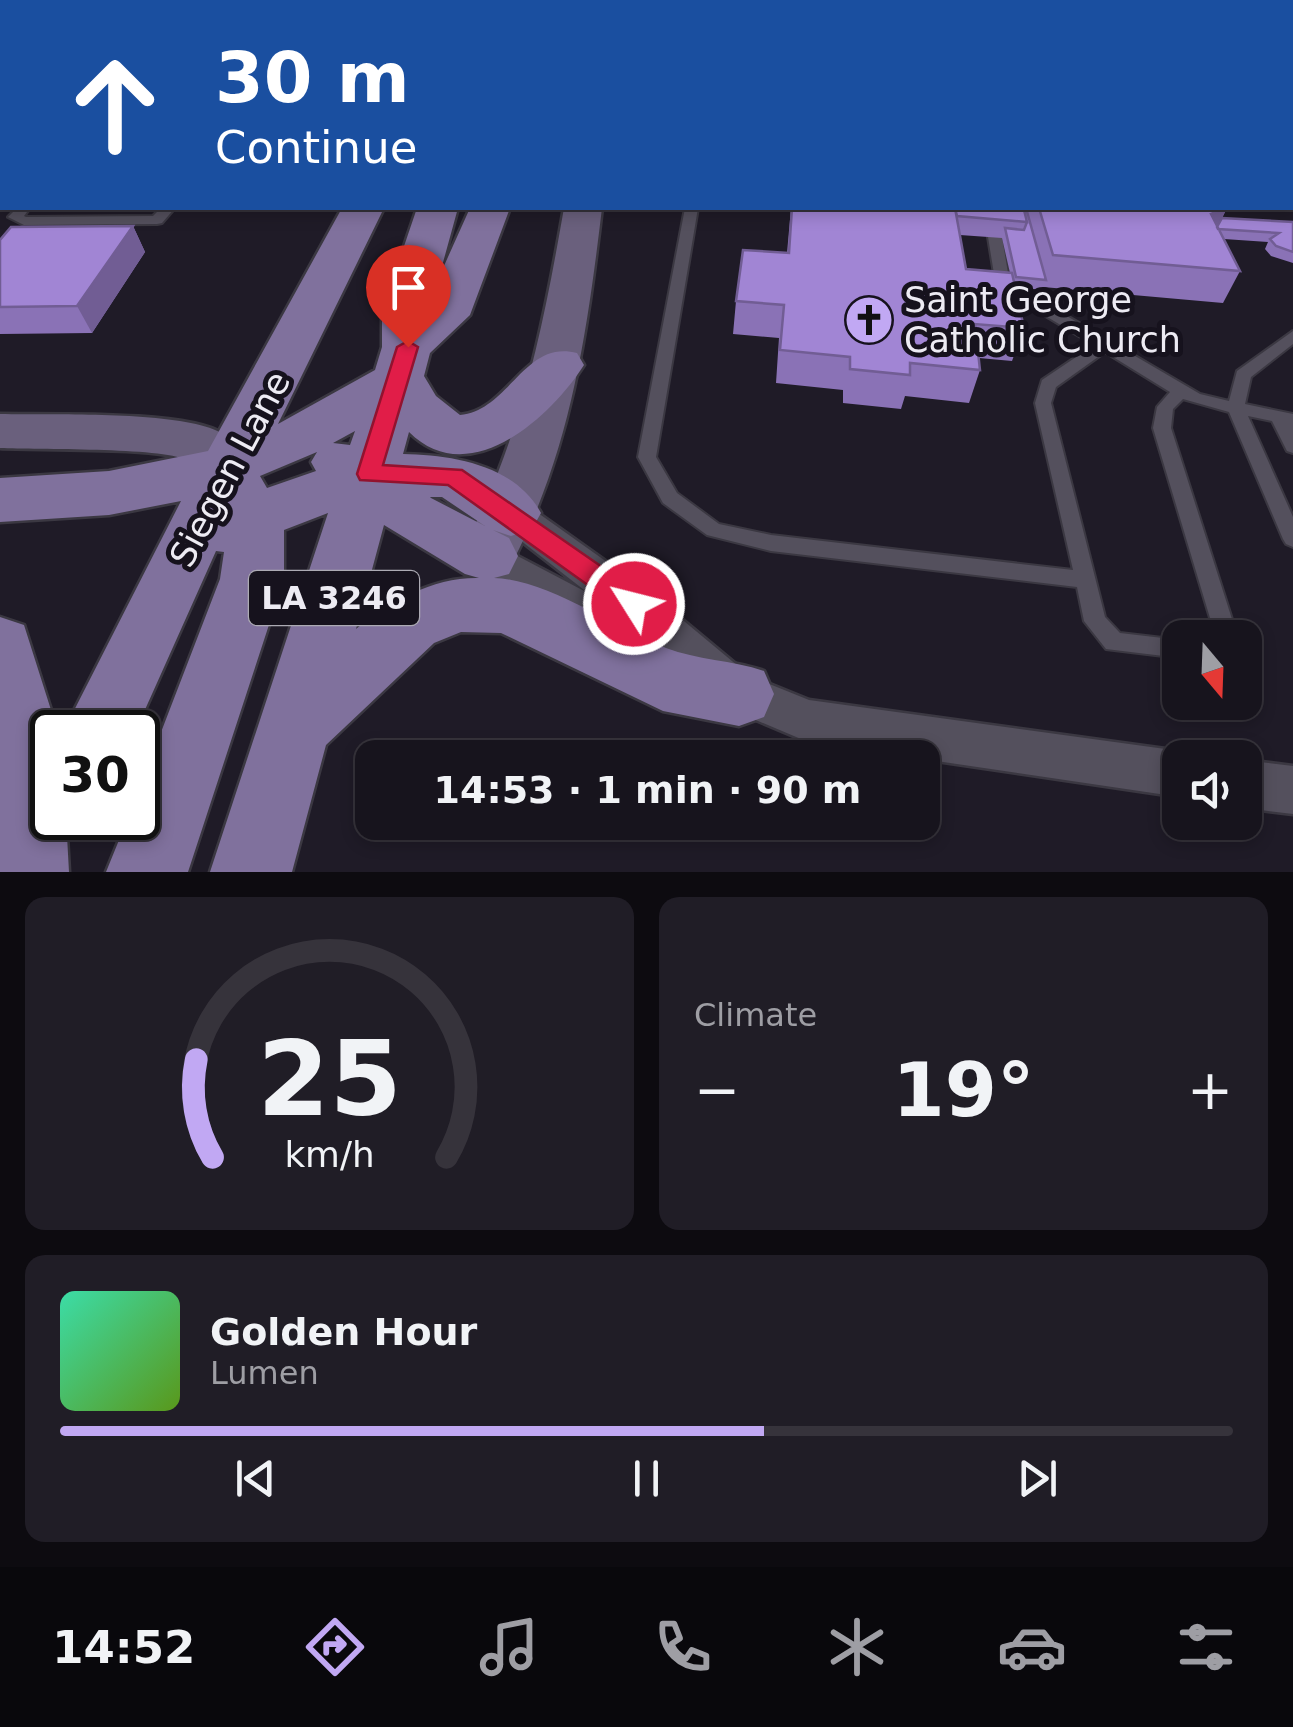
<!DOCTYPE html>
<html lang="en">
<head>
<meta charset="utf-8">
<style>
  body { margin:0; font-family:"DejaVu Sans",sans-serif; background:#201d26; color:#f1f3f6; height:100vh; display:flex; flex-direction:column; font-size:38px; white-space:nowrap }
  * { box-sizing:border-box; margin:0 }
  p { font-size:32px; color:#9e9ea4 }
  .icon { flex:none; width:55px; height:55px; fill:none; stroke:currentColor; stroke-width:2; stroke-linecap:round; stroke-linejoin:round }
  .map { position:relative; height:872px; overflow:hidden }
  .panel { display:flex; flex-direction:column; gap:25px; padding:25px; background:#0d0b10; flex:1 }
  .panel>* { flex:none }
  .hud { position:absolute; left:0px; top:0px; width:1295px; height:210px; box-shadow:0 5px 15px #0003,0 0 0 2px #36333b; background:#1a4fa0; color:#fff; overflow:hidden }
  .needle { width:65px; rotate:161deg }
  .fabs { position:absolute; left:1162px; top:620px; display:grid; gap:20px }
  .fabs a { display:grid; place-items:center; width:100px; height:100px; border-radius:20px; background:#17141d; box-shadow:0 5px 15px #0003,0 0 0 2px #36333b; font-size:50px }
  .speed { position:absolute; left:30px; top:710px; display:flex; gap:20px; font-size:50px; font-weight:700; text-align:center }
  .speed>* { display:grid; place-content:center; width:130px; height:130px; border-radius:50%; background:#17141d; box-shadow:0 5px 15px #0003,0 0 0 2px #36333b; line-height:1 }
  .speed .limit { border:5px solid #111; border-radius:15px; background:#fff; color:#111 }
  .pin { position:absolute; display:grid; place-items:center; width:85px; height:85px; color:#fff; margin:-102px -42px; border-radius:50% 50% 50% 0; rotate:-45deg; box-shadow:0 0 10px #0007 }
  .pin .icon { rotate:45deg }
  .me { position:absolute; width:110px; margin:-55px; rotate:306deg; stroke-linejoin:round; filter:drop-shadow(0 0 8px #0008) }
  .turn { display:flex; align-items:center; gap:35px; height:210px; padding:0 50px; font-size:45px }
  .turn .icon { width:130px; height:130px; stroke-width:2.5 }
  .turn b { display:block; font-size:70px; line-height:85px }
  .big { font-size:75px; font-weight:700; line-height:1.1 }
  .panel .widget { flex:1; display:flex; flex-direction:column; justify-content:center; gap:15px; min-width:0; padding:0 35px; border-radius:20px; background:#201d26 }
  .panel .dial { align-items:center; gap:0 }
  .dial svg { height:260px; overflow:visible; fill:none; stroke:#36333b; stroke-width:7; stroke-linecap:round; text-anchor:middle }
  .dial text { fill:#f1f3f6; stroke:none }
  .song { display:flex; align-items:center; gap:30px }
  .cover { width:120px; height:120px; border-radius:15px; background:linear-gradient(135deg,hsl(160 70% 55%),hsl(90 70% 35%)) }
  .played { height:10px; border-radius:5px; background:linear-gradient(90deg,#c1a8f3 60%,#36333b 60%) }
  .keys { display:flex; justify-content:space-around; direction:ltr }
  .heat { display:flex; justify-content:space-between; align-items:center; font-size:55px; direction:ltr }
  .panel .tiles { flex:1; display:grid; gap:25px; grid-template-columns:1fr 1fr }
  .widget:last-child { grid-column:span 2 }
  .trip { position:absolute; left:355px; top:740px; width:585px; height:100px; border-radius:20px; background:#17141d; box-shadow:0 5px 15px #0003,0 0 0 2px #36333b; font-weight:700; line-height:100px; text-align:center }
  .dock { display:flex; height:160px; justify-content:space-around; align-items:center; background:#09080c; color:#9e9ea4 }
  .dock .icon { width:70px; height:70px }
  .dock .on { color:#c1a8f3 }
  .dock b { font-size:45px; color:#f1f3f6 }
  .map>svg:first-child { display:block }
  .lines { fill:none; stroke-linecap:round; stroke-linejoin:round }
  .lane-casing { stroke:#3b3842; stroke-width:4 }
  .street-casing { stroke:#3b3842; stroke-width:5 }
  .secondary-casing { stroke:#3b3842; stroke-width:5 }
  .primary-casing { stroke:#3b3842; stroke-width:5 }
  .lane { fill:#54505d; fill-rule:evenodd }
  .street { fill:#54505d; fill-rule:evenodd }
  .secondary { fill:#6a607d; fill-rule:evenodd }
  .primary { fill:#80719d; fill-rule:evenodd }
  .wall { fill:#8a72b6; fill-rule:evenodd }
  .shaded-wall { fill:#715d94 }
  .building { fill:#a185d4; stroke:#715d94; stroke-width:2.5 }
  .route { fill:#e11d48; stroke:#92132f; stroke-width:2.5 }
  .labels { text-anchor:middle; stroke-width:10; stroke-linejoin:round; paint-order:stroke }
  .shield { fill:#16121d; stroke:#acaab3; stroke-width:2.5 }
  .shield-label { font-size:32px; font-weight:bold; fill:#edebf3 }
  .poi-label { font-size:35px; fill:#edebf3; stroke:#16121d; text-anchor:start }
  .street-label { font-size:35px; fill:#edebf3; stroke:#16121d }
</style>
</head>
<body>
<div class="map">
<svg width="1293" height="872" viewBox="0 0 1293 872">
  <rect width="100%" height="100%" fill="#1f1b27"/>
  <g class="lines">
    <g class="lane-casing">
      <path id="lane" d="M1283 0H1293V5L1292 2Z
        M0 61H2V67H0Z
        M0 194H2V202H0Z
        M17 208H30L24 216 26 217 153 216 161 208H175L162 223 157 224 24 225 8 217Z
        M685 208H698L656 457 677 493 719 524 771 535 1073 570 1035 403 1042 380 1094 345 1004 291 995 280 988 237 990 234H1000L1002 237 1009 279 1014 285 1200 394 1229 401 1237 371 1293 331V344L1251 377 1245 404 1293 414V453L1287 451 1272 421 1248 416 1293 517V547L1286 544 1283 539 1229 412 1183 399 1173 409 1171 428 1238 638H1216L1153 428 1157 407 1170 392 1105 352 1056 387 1051 403 1105 617 1120 633 1180 640V658L1106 649 1084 621 1077 587 771 551 707 535 663 503 638 457Z"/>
    </g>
    <g class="street-casing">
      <path id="street" d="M2 114V129L0 130V115Z
        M511 498 524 503 649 592 750 676 809 700 1180 751 1197 758H1180V797L808 742 711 701 616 614 612 631 597 636 473 567 467 556 473 545 487 540 588 593 498 523 492 513 498 503Z
        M1245 760 1293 766V814L1245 808Z"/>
    </g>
    <g class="secondary-casing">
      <path id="secondary" d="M564 208H602C587 333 571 450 512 563L492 569 472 563 464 547C521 439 543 328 564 208Z
        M0 414C47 415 188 410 223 434 235 443 246 456 253 469L245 482C205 495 214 473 186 460 162 447 35 450 0 448Z"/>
    </g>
    <g class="primary-casing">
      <path id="primary" d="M342 208H384L278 424 375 370 382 347V311L417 208H458L439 277 470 208H510L470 315 430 353 424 376 436 396 460 415C510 410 524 339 577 353L584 365C551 417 469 492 409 432L403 454C453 455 515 465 541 513L532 529 511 536 493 530 509 538 518 556 509 574 494 578C546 579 616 628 666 648 697 660 732 660 764 671L774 694 764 717 739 726 663 711 501 633 461 632 434 643 326 745 292 872H210L328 513 284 530V579L188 872H106L128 818H138V792L220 579 224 552 216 551 135 732H63L181 501 109 515 0 522V478L109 471 208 451ZM355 431 350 445 333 443ZM317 452 311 462 316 471 267 488 260 476ZM430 497H442L485 526 431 498ZM384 525 465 574 479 578C434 577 390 601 356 629Z
        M0 617 24 625 58 732H52V818H66L69 872H0Z"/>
    </g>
    <use href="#lane" class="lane"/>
    <use href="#street" class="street"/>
    <use href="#secondary" class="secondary"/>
    <use href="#primary" class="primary"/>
  </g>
  <path class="wall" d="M223 0H332L330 2H224Z
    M901 0H1180L1182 2H901Z
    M791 208H1227L1222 218 1293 222V263L1271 256 1265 249 1268 242 1224 239 1240 271 1223 303 1043 287 1042 290 1015 287 1024 328 1012 361 979 358 980 370 969 403 905 396 901 409 843 403V390L776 383 779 338 733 334 736 301 787 253ZM960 235 1002 238 1010 273 966 269Z
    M133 226 145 252 92 333 0 334V240Z"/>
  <path class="shaded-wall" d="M316 0H332L330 2H316Z
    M1227 208 1212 238 1211 214Z
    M133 226 145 252 92 333 77 306Z"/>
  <path class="building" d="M775 0H876V2H775Z
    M907 0H971L972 2H907Z
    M971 0H986L987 2H972Z
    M1008 0H1180L1182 2H1053Z
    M792 208H955L966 269 1012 273 1024 328 975 324 980 370 910 363V375L850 369V357L780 350 784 305 736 301 743 250 789 253Z
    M955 208H1007L1024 210 1027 222 957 216Z
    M1007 208H1026L1046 280 1016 277 1005 228 1024 230 1027 222 1024 210Z
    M1039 208H1226L1211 214 1240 271 1053 255Z
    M1222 218 1293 222V252L1276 246 1270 239 1279 233 1218 229 1217 227Z
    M133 226 77 306 0 307V240L11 227Z"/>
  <path class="route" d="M408 341 418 347 383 465 462 470 644 596 647 604 644 611H624L448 485 360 480 357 474 397 347Z"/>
  <defs>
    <g id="church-disc" transform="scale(2.5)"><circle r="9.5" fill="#c1a8f3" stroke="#16121d"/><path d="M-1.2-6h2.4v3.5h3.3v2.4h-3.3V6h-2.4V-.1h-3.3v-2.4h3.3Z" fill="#111"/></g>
  </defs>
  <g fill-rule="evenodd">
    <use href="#church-disc" x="869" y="320"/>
  </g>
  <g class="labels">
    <rect class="shield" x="249" y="571" width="170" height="54" rx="8"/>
    <g class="shield-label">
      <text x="334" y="609">LA 3246</text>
    </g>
    <g class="poi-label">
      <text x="904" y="312">Saint George<tspan x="904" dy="40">Catholic Church</tspan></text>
    </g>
    <g class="street-label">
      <text transform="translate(230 469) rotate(-62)" y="12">Siegen Lane</text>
    </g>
  </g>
</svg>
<div class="fabs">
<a><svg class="needle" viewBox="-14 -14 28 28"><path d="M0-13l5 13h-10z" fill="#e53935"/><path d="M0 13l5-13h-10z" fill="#9e9ea4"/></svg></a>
<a><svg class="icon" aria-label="sound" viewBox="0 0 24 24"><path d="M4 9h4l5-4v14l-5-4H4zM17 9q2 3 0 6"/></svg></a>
</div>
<div class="speed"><div class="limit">30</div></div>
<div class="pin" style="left:408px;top:347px;background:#d93025"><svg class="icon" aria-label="arrive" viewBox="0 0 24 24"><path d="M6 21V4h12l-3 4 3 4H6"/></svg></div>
<svg class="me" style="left:634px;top:604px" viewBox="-20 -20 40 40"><circle r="17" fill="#e11d48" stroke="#fff" stroke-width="3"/><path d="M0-11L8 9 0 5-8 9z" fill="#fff"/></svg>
<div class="trip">14:53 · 1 min · 90 m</div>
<div class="hud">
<div class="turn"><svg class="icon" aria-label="ahead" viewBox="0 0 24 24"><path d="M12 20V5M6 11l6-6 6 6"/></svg><div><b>30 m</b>Continue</div></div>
</div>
</div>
<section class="panel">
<div class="tiles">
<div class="widget dial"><svg viewBox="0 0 100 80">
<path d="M14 69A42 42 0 1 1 86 69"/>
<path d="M14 69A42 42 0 0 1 9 39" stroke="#c1a8f3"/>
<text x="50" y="56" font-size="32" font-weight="700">25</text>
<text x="50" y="72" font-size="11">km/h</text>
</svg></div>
<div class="widget"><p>Climate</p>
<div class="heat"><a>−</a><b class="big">19°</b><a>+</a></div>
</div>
<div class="widget">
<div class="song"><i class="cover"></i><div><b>Golden Hour</b><p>Lumen</p></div></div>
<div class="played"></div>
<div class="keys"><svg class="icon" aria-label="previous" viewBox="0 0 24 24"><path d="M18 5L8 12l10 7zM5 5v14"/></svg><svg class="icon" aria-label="pause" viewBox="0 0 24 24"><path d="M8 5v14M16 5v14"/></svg><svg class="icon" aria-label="next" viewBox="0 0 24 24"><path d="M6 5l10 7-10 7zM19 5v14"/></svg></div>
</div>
</div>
</section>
<nav class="dock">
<b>14:52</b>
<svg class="icon on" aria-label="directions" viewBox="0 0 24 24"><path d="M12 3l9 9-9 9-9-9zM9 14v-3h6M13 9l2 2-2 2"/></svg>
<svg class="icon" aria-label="music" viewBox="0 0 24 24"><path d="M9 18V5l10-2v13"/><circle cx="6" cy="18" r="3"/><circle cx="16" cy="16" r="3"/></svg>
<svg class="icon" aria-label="phone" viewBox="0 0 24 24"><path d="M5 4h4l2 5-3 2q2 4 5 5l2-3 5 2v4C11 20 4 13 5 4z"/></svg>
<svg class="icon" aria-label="climate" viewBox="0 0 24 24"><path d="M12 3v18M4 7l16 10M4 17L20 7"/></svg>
<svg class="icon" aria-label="car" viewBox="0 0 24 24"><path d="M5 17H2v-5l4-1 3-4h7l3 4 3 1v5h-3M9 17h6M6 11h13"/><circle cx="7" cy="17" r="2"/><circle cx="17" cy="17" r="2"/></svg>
<svg class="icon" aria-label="filters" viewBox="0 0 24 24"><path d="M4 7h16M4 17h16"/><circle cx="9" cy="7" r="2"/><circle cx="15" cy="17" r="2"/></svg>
</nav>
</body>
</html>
